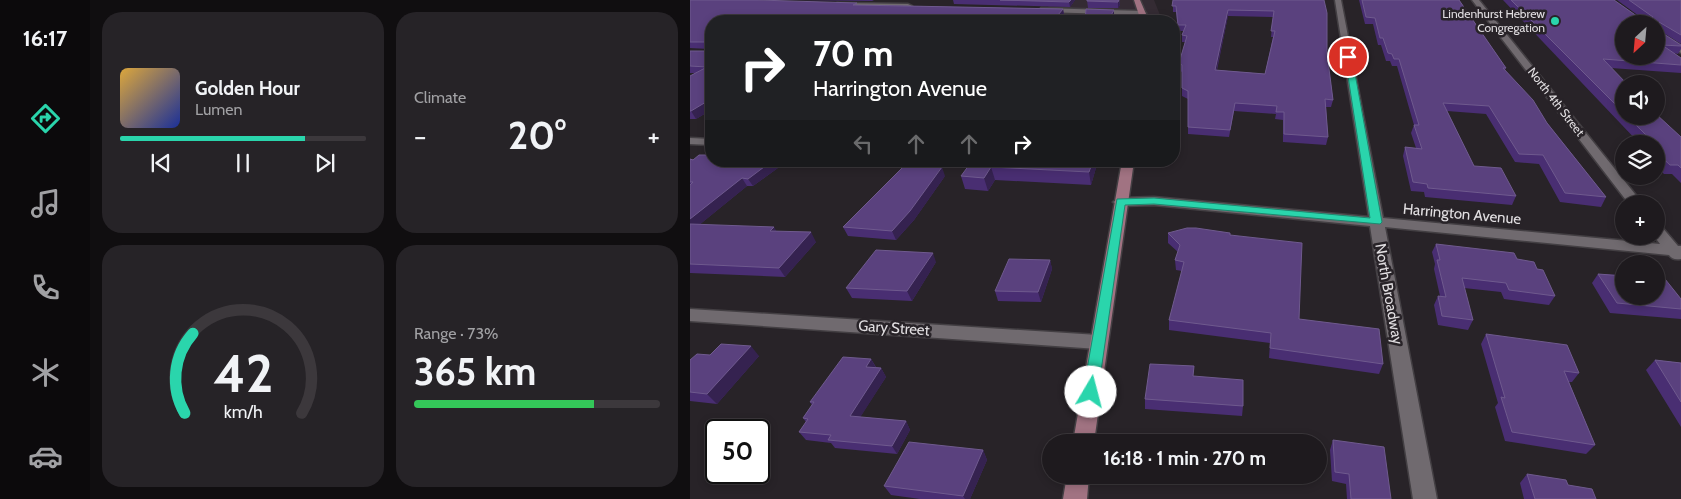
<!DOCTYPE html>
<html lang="en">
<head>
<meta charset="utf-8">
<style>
  body { margin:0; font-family:Cabin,sans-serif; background:#262327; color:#f1f3f6; height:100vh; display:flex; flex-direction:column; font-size:19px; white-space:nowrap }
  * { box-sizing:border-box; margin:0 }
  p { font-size:16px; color:#a1a1a4 }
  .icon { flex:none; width:28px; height:28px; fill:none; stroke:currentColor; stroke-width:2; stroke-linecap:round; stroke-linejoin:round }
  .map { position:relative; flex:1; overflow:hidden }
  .sheet { display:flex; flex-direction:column; gap:12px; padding:12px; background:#100e10; width:600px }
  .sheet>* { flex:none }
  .guide { position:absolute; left:15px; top:15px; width:475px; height:152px; border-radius:20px; box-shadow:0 2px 8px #0003,0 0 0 1px #3c383c; background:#202124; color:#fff; overflow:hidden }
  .needle { width:32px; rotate:206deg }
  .controls { position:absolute; left:925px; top:15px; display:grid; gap:10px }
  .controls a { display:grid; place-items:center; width:50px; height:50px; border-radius:50%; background:#1e1a1e; box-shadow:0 2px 8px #0003,0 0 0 1px #3c383c; font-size:25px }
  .speed { position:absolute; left:15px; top:419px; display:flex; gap:10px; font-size:25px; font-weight:700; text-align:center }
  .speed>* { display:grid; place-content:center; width:65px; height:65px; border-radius:50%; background:#1e1a1e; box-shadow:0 2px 8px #0003,0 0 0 1px #3c383c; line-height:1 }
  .speed .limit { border:2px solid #111; border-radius:8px; background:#fff; color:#111 }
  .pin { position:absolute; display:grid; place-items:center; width:42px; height:42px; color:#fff; margin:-21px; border:2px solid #fff; border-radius:50%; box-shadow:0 1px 5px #0007 }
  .me { position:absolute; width:55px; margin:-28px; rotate:8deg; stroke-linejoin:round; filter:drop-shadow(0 0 4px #0008) }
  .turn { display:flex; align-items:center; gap:18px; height:105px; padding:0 25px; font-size:22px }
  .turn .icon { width:65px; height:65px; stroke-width:2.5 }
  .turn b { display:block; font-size:35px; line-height:42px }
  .lanes { display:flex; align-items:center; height:48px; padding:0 25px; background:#0003; justify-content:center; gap:25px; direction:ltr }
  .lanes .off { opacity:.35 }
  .big { font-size:38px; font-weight:700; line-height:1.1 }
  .sheet .card { flex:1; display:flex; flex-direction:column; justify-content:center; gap:8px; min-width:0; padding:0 18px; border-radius:20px; background:#262327 }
  .sheet .dial { align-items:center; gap:0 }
  .dial svg { height:130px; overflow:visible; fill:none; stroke:#3c383c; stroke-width:7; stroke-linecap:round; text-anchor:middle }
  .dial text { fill:#f1f3f6; stroke:none }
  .song { display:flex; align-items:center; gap:15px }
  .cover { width:60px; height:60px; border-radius:8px; background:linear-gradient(135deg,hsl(40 70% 55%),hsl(230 70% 35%)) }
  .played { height:5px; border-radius:2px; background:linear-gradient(90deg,#2ad5ac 75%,#3c383c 75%) }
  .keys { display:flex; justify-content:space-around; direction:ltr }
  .heat { display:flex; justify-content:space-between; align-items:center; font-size:28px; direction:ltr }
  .charge { height:8px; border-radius:4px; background:linear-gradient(90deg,#34c759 73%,#3c383c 0) }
  .sheet .tiles { flex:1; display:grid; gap:12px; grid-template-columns:repeat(2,1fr) }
  .trip { position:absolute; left:352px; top:434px; width:285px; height:50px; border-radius:25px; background:#1e1a1e; box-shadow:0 2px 8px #0003,0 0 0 1px #3c383c; font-weight:700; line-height:50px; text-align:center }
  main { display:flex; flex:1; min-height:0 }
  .menu { display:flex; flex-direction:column; width:90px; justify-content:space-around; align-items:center; background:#0c0a0c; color:#a1a1a4 }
  .menu .icon { width:35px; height:35px }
  .menu .current { color:#2ad5ac }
  .menu b { font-size:22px; color:#f1f3f6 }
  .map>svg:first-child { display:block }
  .built { fill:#342b33 }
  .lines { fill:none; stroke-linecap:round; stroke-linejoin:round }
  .minor-casing { stroke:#433f43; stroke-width:3 }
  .major-casing { stroke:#433f43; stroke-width:3 }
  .minor { fill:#706a6f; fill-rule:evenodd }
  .major { fill:#a17382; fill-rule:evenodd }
  .wall { fill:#492e72; fill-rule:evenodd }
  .shaded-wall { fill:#352250 }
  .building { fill:#5a417e; stroke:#6f5a8e; fill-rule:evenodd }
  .route { fill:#2ad5ac; stroke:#1b8a70 }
  .poi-dot { fill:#2ad5ac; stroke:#282328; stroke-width:2 }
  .labels { text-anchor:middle; stroke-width:5; stroke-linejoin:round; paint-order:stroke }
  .far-poi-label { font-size:12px; fill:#e1dee1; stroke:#282328; text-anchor:end }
  .far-street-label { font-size:12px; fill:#e1dee1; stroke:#282328 }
  .street-label { font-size:15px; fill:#e1dee1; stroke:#282328 }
</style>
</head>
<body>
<main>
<nav class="menu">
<b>16:17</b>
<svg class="icon current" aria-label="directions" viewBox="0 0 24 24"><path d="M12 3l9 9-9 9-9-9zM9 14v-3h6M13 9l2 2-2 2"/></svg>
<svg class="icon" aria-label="music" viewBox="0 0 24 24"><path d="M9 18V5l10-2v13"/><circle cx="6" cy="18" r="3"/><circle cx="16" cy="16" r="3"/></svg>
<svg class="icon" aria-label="phone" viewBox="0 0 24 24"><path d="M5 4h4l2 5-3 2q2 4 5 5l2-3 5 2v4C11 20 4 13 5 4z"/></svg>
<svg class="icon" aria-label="climate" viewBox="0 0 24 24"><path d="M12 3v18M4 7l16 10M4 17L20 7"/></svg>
<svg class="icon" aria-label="car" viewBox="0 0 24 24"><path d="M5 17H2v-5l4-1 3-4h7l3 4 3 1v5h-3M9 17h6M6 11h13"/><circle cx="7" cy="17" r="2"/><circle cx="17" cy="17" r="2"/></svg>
</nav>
<section class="sheet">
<div class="tiles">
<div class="card">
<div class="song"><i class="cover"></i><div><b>Golden Hour</b><p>Lumen</p></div></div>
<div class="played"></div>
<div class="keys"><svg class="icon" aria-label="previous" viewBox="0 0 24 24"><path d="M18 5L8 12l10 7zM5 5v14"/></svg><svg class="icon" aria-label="pause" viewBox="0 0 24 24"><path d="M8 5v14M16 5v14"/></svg><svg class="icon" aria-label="next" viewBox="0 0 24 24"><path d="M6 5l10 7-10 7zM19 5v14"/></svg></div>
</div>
<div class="card"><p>Climate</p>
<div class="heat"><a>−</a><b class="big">20°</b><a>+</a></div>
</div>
<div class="card dial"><svg viewBox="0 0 100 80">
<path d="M14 69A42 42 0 1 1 86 69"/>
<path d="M14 69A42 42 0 0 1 19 20" stroke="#2ad5ac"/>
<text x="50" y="56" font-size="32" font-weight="700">42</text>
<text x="50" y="72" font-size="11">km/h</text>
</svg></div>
<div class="card"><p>Range · 73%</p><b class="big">365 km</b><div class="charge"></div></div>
</div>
</section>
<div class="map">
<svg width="991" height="499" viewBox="0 0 991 499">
  <rect width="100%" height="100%" fill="#282328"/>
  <path class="built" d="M364 0H464L470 15 356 9Z"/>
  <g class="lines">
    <g class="minor-casing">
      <path id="minor" d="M645 0H651L693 218 970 244 964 236H966V225L971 226 988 246H991V259C985 260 982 259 979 255L695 227 747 499H723L680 226 464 205 430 206 423 202 430 198 464 197 679 217Z
        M782 0H789L953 204H939Z
        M147 3 218 4 222 6 218 8 149 6 147 5Z
        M351 8 452 11 456 13 452 15 354 12H351Z
        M966 30 991 46V53L966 36Z
        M0 138 21 139V145L0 144Z
        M0 309 408 335 414 337 417 342 414 347 408 349 0 321Z"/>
    </g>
    <g class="major-casing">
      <path id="major" d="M444 0H450L459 21H451Z
        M432 161H444L404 442H383Z
        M377 475H399L397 499H373Z"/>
    </g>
    <use href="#minor" class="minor"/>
    <use href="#major" class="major"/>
  </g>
  <path class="wall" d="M0 0 168 5 373 9 374 15 369 21H21V110L6 119H0V76L5 73H0V51H18L19 49 0 48Z
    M108 0H184L182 1Z
    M263 0H385L380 7 264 4Z
    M397 0H429L430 5 428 8H398Z
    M483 0H634L637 53 643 100 641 107H636L638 137 636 145 593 142V120L585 119 586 114 544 111 539 137 498 134V99L492 96V72L489 70V63L495 42H492V35L494 31H488L486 12H483ZM538 16 583 17 581 37H583L575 74 527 70Z
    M669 0H769L816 68 815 70 916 197 911 207 870 202 849 164 825 162 796 114 757 111 784 166 826 196 822 205 735 197 734 192 721 191 713 156 715 147 726 148 721 133 724 125 707 66H702L700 61H696L691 45H688L683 24H675Z
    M813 0H924L951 19H953L927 0H991V44L969 30V31L991 45V49L988 54 984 53 991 58V73L921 68 934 84V116H966L991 137V183L982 174H974L966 166V144H950Z
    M21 111V122L16 114Z
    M0 159 21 161H90L92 165 63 186H57L9 225 86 231 126 242 95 277 0 273Z
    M282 161H408L401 185 305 180 298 191 275 189 271 176Z
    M255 176 224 220 206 240 158 236 153 227Z
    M478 233 540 235 609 319 693 364 689 374 579 358 580 343 479 330V320L492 271 486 270 485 260 488 252 478 243Z
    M746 244 827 259 847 269 865 296 859 305 814 299 811 292 774 288 783 320 778 330 748 325 744 305 748 296H750L744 269 745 264 742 252Z
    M360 260 362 269 351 302 308 301 305 291Z
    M246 262 222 301 162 298 156 288Z
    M932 270 934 271V296L991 299V319L920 313 902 283 908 274 929 275Z
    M796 334 889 373 882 382H879L905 445 896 454 815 441 805 407 808 403 791 344Z
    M20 355 69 356 27 404 0 401V360Z
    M181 359 186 367 191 368 196 377 170 417 216 421 220 430 207 454 145 448 141 443 116 440 109 432 116 422 113 418 122 405 120 402Z
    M965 360 991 363V427L956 370Z
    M504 376 553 406 552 416 455 409V399Z
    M643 440 701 499H657L656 484 642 481 640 450Z
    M293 450 297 460 280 499H230L201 495 194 486Z
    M837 474 878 485 906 499H834L830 483Z"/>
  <path class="shaded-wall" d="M381 0H385L380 7 379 2Z
    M429 0 430 5 428 8V2Z
    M373 9 374 15 369 21H363Z
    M424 10V16L422 21H418Z
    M538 10V16L525 77V70Z
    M21 99V110L6 119 1 111Z
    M82 161H90L92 165 63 186 58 179Z
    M403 161H408L401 185 399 172Z
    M252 167 255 176 224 220 206 240 202 231Z
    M301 167 305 180 298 191 294 178Z
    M52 178 57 186 3 230 0 225V219Z
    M84 227 90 237 80 231Z
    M121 232 126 242 95 277 89 268Z
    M243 253 246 262 222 301 217 291Z
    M360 260 362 269 351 302 348 292Z
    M61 346 69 356 27 404 17 394Z
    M181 359 186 368 176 367Z
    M191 368 196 377 166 424 160 416Z
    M216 421 220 430 207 454 202 446Z
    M293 450 297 460 280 499H275L273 496Z"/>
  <path class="building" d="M0 0H67L167 3 163 5 373 9 363 21H21V99L1 111H0V76L17 67 0 66V51H18L19 44 17 42H0Z
    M310 0H381L379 2Z
    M397 0H429L428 2 397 1Z
    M483 0H634L637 13V53L643 100 635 99 638 137 594 134V112H586L587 106 545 103 540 130 498 127V91L492 88V65L489 63 497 36 492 35 496 25H488L486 6H482ZM538 10 584 11 581 31H585L575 74 525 70Z
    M672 0H769L816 68H813L843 100 857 123 916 197 875 193 853 155 829 154 799 106 753 103 784 166 811 168 826 196 738 188 737 184 723 182 715 147 732 149 724 125H729L709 59H704L702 54 698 53 693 38H690L685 18 676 17Z
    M821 0H924L951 19H961L963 17 939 0H991V35L969 22V31L991 45V46L972 45 991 58V65L913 59 937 84H934V113ZM934 24H966V56H934Z
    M396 9 424 10 418 21H395Z
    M966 114 991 137V168L988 165H980L966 152V144H958L953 139H960L937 116H966Z
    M9 155H21V161H82L58 179 52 178 0 219V185L3 182H0V159L3 160Z
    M282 161H403L399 172 301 167 294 178 271 176Z
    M214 166 252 167 220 211 202 231 153 227Z
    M0 224 84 227 80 231 121 232 89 268 0 264Z
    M497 228H506L540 233V235L612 243 609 319 689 329 693 364 580 348 581 333 479 320 494 262 485 260 490 245 478 233Z
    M746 244 824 253 827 259 844 262 847 269 853 270 865 296 819 290 816 283 772 278 783 320 752 316 748 296 756 297 747 260H750Z
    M186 250 243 253 217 291 156 288Z
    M319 259 360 260 348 292 305 291Z
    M908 274 934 276V296H966V274H971L991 299V309L927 303Z
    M796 334 877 345 889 373 874 371 905 445 822 432 811 397 815 398Z
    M31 344 61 346 17 394 0 392V360L7 354 20 355Z
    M153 357 181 359 176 367 191 368 160 416 216 421 202 446 138 440 141 435 109 432 118 419 113 418 124 402H120Z
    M965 360 991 363V402Z
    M460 364 504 366 503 376 553 380V406L455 399Z
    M643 440 694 447 701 499H661L659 474 645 472Z
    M219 442 293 450 273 496 194 486Z
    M837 474 876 480 878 485 902 489 906 499H845Z"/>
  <path class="route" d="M658 55 662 57 692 222 690 224 464 204 435 205 408 392 406 397 401 398 395 397 393 392 427 199 464 198 680 218 655 57Z"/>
  <circle class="poi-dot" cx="865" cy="21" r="5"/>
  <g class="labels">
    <g class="far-poi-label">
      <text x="855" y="18">Lindenhurst Hebrew<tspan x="855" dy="14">Congregation</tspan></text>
    </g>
    <g class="far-street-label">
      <text transform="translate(866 102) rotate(52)" y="4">North 4th Street</text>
    </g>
    <g class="street-label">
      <text transform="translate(772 214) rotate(5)" y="5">Harrington Avenue</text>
      <text transform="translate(699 294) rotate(80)" y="5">North Broadway</text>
      <text transform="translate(204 328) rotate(4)" y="5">Gary Street</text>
    </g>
  </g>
</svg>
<div class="controls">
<a><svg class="needle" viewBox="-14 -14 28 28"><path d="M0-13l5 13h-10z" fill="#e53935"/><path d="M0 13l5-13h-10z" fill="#a1a1a4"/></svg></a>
<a><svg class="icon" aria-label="sound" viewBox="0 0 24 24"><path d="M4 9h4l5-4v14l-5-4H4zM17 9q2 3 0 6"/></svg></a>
<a><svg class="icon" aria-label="layers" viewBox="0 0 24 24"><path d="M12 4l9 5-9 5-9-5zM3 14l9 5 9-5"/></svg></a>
<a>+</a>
<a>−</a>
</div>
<div class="speed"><div class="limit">50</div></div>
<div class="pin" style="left:658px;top:57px;background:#d93025"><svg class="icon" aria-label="arrive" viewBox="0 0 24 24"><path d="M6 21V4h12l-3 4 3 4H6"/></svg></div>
<svg class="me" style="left:401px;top:392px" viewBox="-20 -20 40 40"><circle r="19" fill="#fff"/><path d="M0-13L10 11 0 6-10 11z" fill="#2ad5ac"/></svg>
<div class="trip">16:18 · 1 min · 270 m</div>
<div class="guide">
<div class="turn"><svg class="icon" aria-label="right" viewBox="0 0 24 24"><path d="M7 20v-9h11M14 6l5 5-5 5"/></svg><div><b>70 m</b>Harrington Avenue</div></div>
<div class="lanes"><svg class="icon off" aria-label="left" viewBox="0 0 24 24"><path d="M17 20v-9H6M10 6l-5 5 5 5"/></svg><svg class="icon off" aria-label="ahead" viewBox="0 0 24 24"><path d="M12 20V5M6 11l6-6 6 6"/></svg><svg class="icon off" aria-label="ahead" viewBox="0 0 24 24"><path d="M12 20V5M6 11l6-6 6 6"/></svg><svg class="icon" aria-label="right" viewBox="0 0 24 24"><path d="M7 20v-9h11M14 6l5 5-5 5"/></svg></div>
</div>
</div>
</main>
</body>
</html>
